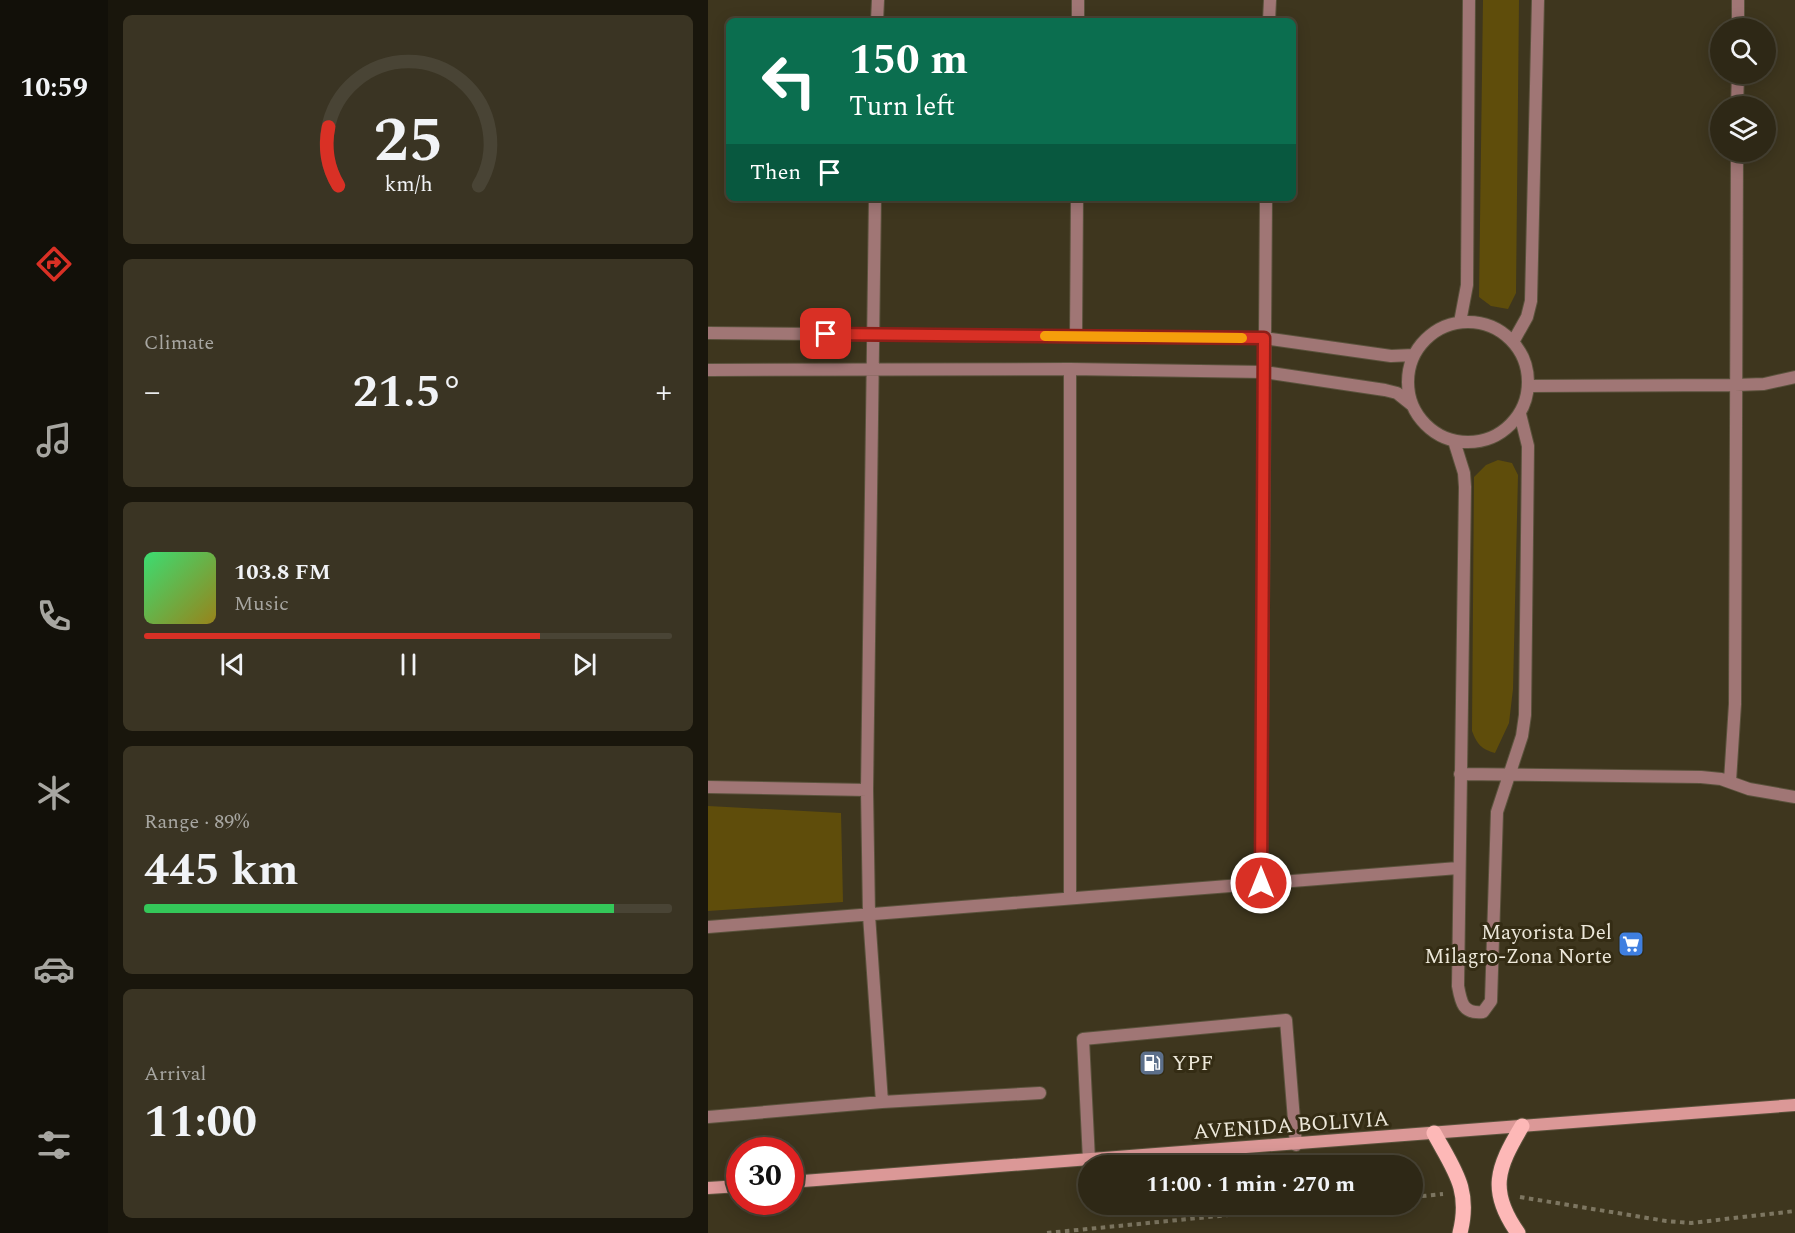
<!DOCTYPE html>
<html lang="en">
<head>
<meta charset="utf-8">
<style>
  body { margin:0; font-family:Spectral,serif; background:#3a3423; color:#f1f3f6; height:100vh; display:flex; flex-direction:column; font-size:22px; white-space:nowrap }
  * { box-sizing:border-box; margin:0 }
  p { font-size:20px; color:#a7a6a1 }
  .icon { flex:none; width:33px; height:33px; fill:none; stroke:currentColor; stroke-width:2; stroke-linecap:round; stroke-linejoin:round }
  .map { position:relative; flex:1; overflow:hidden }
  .side { display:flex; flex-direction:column; gap:15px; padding:15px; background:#19160c; width:600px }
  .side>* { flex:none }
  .guide { position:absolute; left:18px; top:18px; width:570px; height:183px; border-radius:9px; box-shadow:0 3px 15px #0003,0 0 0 2px #494435; background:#0b6e4f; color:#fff; overflow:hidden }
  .controls { position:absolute; left:1002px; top:18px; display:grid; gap:12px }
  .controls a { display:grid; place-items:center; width:66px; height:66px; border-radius:50%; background:#2e2816; box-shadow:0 3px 15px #0003,0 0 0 2px #494435; font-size:30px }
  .speed { position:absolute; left:18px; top:1137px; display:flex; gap:12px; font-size:30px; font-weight:700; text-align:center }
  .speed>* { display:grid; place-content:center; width:78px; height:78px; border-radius:50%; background:#2e2816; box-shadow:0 3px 15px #0003,0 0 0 2px #494435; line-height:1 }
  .speed .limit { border:9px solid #d22; background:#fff; color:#111 }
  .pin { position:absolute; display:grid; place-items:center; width:51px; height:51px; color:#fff; margin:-26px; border-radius:12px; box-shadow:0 3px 9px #0006 }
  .me { position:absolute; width:66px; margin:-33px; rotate:0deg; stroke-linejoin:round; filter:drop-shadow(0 0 4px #0008) }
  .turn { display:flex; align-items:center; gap:21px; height:126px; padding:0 24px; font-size:27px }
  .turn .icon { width:78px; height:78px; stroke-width:2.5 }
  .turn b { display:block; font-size:42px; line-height:51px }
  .then { display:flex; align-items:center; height:57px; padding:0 24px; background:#0003; gap:12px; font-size:22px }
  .big { font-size:45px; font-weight:700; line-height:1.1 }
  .side .widget { flex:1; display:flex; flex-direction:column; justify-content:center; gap:9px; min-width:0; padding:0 21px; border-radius:9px; background:#3a3423 }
  .side .dial { align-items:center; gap:0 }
  .dial svg { height:156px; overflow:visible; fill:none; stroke:#494435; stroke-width:7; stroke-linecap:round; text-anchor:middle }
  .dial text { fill:#f1f3f6; stroke:none }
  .song { display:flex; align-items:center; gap:18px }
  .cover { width:72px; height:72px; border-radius:9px; background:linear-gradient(135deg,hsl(140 70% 55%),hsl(50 70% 35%)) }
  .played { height:6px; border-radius:3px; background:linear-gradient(90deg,#d93025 75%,#494435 75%) }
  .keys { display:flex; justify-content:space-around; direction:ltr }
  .heat { display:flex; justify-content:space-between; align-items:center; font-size:33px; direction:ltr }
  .charge { height:9px; border-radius:4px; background:linear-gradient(90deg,#34c759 89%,#494435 0) }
  .trip { position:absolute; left:370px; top:1155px; width:345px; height:60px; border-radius:30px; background:#2e2816; box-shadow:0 3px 15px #0003,0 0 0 2px #494435; font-weight:700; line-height:60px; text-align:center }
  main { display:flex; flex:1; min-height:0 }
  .tab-bar { display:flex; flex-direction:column; width:108px; justify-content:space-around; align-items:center; background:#121009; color:#a7a6a1 }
  .tab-bar .icon { width:42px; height:42px }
  .tab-bar .current { color:#d93025 }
  .tab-bar b { font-size:27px; color:#f1f3f6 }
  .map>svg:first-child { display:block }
  .green { fill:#5f4d0b }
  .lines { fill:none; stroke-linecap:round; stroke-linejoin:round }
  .lane-casing { stroke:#5a523c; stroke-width:14 }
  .street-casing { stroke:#5a523c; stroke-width:14 }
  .secondary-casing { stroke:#5a523c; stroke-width:14 }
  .primary-casing { stroke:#5a523c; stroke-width:17 }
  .path { stroke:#7d7661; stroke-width:4; stroke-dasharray:4.5 4.5; stroke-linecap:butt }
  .lane { stroke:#a07675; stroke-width:12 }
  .street { stroke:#a07675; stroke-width:12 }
  .secondary { stroke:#db9897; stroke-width:12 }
  .primary { stroke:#fdb8b7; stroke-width:15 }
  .route-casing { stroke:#8d1f18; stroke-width:15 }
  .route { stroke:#d93025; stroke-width:10 }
  .slow { stroke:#f59e0b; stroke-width:10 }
  .labels { text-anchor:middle; stroke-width:6; stroke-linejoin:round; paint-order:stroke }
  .poi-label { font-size:21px; fill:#ede8da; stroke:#342c14; text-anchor:end }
  .street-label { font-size:21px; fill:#ede8da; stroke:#342c14 }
</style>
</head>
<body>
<main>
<nav class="tab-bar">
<b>10:59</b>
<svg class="icon current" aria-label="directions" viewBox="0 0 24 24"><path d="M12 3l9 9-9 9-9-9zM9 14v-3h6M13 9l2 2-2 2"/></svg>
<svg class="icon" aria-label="music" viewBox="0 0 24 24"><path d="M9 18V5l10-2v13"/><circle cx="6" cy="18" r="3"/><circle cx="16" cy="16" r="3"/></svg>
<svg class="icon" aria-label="phone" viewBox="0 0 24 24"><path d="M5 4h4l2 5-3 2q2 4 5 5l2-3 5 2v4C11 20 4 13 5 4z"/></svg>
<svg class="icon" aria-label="climate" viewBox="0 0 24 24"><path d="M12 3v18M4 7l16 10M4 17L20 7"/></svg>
<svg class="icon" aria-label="car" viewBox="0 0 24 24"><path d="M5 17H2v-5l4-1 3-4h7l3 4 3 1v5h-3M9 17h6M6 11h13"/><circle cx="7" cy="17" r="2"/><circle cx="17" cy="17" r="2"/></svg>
<svg class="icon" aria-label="filters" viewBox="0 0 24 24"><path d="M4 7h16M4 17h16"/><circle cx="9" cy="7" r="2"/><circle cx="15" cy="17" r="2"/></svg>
</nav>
<section class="side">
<div class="widget dial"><svg viewBox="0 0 100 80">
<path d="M14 69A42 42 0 1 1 86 69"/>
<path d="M14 69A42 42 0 0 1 9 39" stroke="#d93025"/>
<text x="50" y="56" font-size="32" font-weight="700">25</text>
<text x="50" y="72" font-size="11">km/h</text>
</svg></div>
<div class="widget"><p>Climate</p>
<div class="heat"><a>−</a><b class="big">21.5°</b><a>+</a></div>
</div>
<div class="widget">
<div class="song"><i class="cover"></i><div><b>103.8 FM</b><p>Music</p></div></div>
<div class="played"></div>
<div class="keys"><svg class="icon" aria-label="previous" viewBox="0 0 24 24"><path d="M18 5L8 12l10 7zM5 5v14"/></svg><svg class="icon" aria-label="pause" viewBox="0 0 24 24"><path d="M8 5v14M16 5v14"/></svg><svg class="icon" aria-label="next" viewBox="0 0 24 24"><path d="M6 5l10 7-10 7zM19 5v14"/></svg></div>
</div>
<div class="widget"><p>Range · 89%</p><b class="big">445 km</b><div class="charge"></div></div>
<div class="widget"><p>Arrival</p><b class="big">11:00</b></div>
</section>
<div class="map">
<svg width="1087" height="1233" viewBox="0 0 1087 1233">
  <rect width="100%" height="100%" fill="#3e361e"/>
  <path class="green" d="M775 0H811L808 293 800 309 783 306 771 297Z
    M790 460 804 463 810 475 805 689 801 723 787 753C773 749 769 744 764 731L766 477 778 465Z
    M0 806 133 813 135 902 0 911Z"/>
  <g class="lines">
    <g class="lane-casing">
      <path id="lane" d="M381 1160 375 1039 578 1020 588 1145"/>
    </g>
    <g class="street-casing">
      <path id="street" d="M169 21 170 0
        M370 21V0
        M561 21 562 0
        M1030 28V0
        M1029 106 1030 74
        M167 198 159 790 161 915 174 1102
        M700 382a60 60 0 1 1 120 0a60 60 0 1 1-120 0Z
        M752 322 759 285 761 0
        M0 333 556 338 683 356 706 355
        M368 336 369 198
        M805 342 819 317 823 301 830 0
        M0 370 362 369 556 372 677 390 689 393 704 405
        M820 386 1027 385 1056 384 1087 377
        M746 441 756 473 757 487 750 986C753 1003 755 1014 775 1012L783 1001 789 812 814 736 817 715 820 446 812 414
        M752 774 993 777 1013 779 1041 789 1087 797
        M1022 781 1027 704 1029 152
        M0 787 159 790
        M553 883 558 198
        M362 898V369
        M0 927 750 868
        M0 1117 174 1102 332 1093"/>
    </g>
    <g class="secondary-casing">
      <path id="secondary" d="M82 1182 1087 1105
        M0 1188 32 1186"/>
    </g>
    <g class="primary-casing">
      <path id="primary" d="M726 1133C746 1170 763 1189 752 1233
        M810 1233C780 1191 789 1168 814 1126"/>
    </g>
    <path class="path" d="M705 1197 735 1194
      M812 1197 958 1221 983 1223 1087 1211
      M339 1233 632 1204"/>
    <use href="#lane" class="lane"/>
    <use href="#street" class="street"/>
    <use href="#secondary" class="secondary"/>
    <use href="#primary" class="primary"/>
  </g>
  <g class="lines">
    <g class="route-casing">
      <path id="route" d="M118 334 556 338 553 883"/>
    </g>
    <use href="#route" class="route"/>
    <path class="slow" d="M337 336 534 338"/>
  </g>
  <defs>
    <g id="supermarket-square" transform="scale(1.35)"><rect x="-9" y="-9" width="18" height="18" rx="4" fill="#3f7fe0" stroke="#342c14"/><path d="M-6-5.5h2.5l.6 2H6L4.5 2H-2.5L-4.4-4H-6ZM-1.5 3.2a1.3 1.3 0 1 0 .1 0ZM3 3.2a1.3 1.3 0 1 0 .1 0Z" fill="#fff"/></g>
    <g id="fuel-square" transform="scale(1.35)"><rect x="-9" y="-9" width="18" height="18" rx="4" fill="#5c6f8a" stroke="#342c14"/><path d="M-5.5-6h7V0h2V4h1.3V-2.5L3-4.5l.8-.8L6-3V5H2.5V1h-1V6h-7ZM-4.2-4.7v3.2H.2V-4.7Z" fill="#fff"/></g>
  </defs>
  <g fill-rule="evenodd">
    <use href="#supermarket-square" x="923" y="944"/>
    <use href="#fuel-square" x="444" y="1063"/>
  </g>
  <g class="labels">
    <g class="poi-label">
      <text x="904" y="939">Mayorista Del<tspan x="904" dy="24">Milagro-Zona Norte</tspan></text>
      <text x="464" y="1070" text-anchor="start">YPF</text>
    </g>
    <g class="street-label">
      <text transform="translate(583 1125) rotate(-4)" y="7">AVENIDA BOLIVIA</text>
    </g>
  </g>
</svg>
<div class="controls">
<a><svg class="icon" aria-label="search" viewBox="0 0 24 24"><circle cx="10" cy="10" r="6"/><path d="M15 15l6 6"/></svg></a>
<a><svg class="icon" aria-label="layers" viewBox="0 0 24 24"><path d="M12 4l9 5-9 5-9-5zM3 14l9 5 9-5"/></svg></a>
</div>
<div class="speed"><div class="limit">30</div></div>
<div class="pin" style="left:118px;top:334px;background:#d93025"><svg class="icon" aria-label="arrive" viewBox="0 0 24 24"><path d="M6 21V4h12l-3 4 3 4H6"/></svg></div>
<svg class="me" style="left:553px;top:883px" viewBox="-20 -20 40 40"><circle r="17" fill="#d93025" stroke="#fff" stroke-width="3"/><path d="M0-11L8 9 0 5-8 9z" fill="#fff"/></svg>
<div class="trip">11:00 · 1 min · 270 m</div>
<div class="guide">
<div class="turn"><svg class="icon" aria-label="left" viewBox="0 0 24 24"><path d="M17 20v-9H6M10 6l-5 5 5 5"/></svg><div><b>150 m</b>Turn left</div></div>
<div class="then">Then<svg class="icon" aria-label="arrive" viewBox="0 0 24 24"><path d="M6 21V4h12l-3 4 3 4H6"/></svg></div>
</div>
</div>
</main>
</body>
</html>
